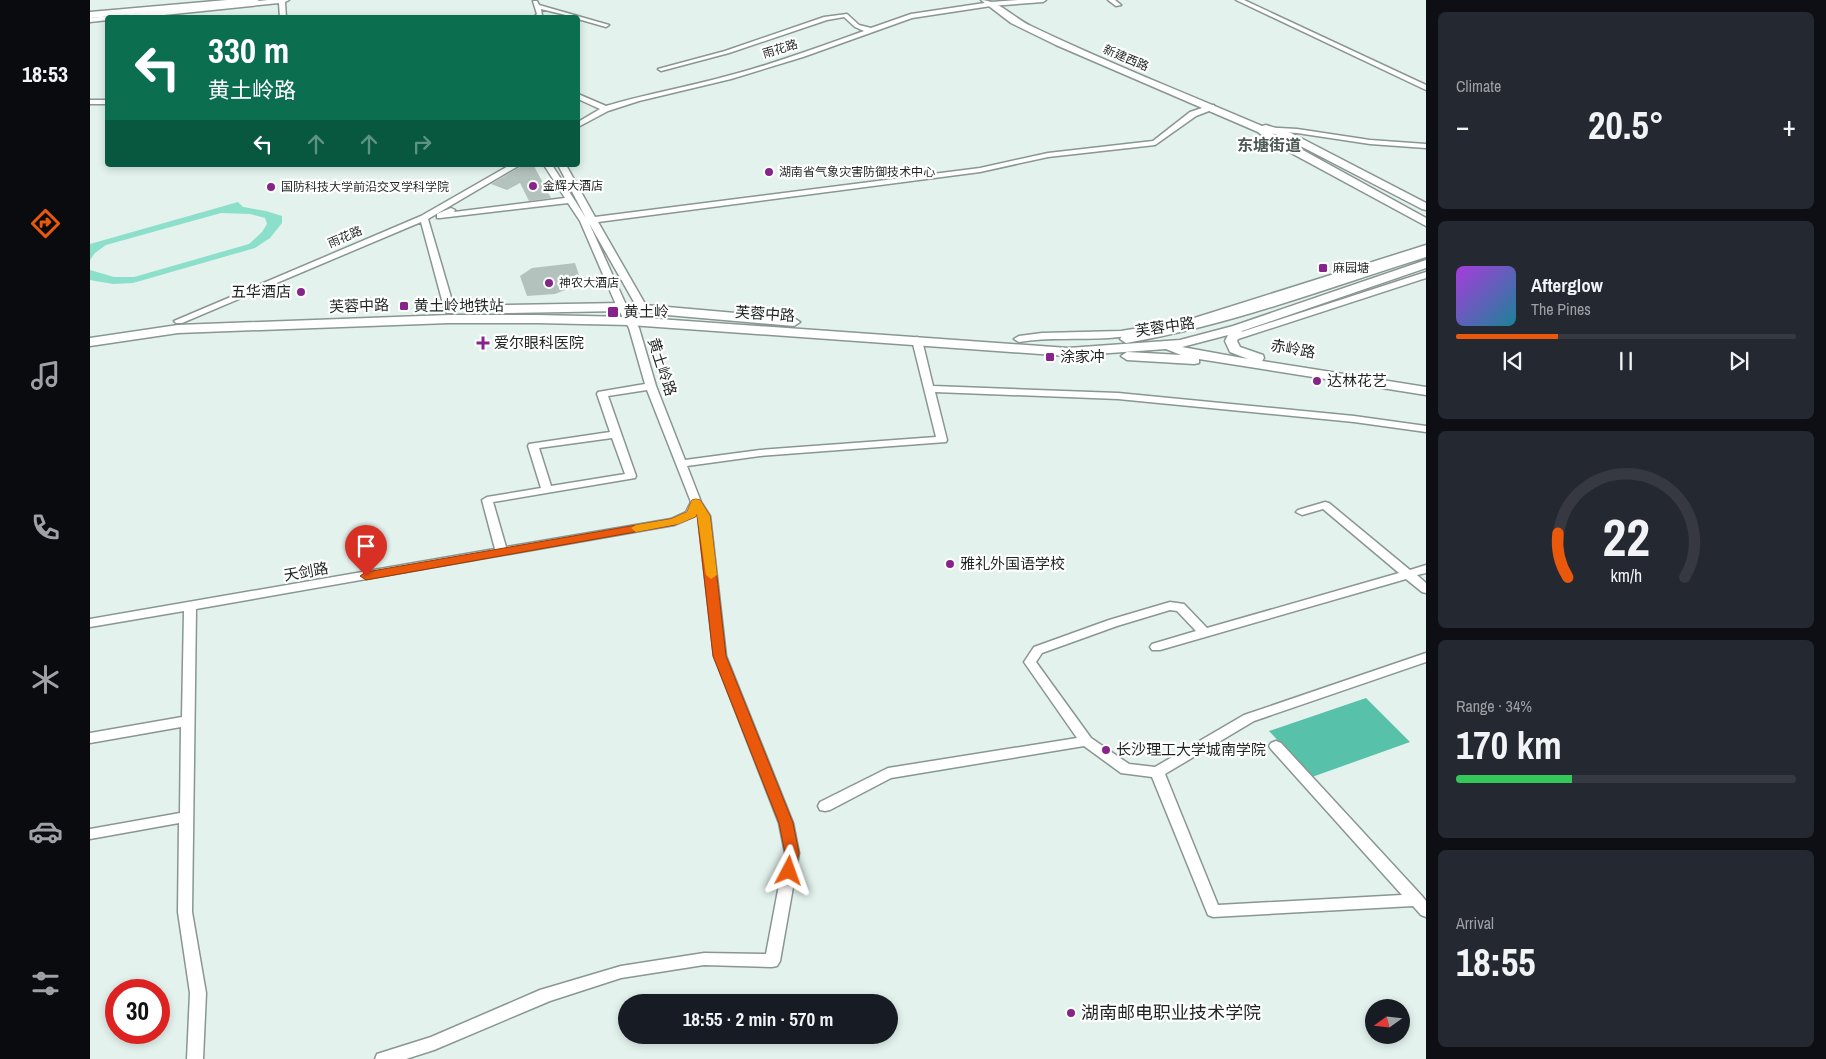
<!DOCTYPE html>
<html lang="en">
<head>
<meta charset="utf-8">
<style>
  body { margin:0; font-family:"Archivo Narrow","Noto Sans SC",sans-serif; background:#242831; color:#f1f3f6; height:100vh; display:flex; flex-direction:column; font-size:19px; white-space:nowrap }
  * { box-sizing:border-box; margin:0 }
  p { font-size:16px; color:#9ea1a6 }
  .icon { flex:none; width:28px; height:28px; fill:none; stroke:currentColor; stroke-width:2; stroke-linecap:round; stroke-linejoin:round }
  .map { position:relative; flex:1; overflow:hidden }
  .side { display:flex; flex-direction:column; gap:12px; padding:12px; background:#0d0f14; width:400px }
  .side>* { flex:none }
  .banner { position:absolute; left:15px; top:15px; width:475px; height:152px; border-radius:5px; box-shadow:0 2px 8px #0003; background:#0b6e4f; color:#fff; overflow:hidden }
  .needle { width:32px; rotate:255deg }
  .controls { position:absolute; left:1275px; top:999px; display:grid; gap:10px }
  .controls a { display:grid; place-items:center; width:45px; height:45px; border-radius:50%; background:#171b24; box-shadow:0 2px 8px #0003; font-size:25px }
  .speed { position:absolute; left:15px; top:979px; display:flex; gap:10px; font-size:25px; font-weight:700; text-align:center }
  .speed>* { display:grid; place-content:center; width:65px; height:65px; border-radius:50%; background:#171b24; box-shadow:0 2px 8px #0003; line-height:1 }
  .speed .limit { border:8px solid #d22; background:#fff; color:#111 }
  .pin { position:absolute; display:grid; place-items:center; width:42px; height:42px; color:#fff; margin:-51px -21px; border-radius:50% 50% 50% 0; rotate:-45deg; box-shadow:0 0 5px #0007 }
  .pin .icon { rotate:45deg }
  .me { position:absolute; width:55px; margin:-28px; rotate:4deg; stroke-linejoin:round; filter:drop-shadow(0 0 4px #0008) }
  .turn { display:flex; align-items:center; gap:18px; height:105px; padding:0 20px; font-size:22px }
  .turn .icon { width:65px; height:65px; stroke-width:2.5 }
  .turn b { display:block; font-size:35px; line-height:42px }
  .lanes { display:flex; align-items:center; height:48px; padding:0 20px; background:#0003; justify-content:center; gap:25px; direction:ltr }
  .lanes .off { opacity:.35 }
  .big { font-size:38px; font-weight:700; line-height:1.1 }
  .side .card { flex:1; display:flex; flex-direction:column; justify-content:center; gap:8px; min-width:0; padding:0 18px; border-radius:8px; background:#242831 }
  .side .dial { align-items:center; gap:0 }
  .dial svg { height:130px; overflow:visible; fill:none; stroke:#363941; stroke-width:7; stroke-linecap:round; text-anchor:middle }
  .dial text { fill:#f1f3f6; stroke:none }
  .song { display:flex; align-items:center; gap:15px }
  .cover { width:60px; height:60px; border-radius:8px; background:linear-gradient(135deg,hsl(280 70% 55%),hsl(190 70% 35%)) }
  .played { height:5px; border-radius:2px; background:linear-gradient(90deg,#ea580c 30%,#363941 30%) }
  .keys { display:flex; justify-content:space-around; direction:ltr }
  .heat { display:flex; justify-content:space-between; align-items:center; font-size:28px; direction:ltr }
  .charge { height:8px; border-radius:4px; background:linear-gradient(90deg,#34c759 34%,#363941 0) }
  .trip { position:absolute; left:528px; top:994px; width:280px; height:50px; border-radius:25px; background:#171b24; box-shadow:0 2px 8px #0003; font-weight:700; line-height:50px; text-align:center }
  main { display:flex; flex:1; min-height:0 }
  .tab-bar { display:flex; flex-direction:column; width:90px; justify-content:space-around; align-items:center; background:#090b0e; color:#9ea1a6 }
  .tab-bar .icon { width:35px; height:35px }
  .tab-bar .current { color:#ea580c }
  .tab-bar b { font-size:22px; color:#f1f3f6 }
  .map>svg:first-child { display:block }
  .green { fill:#8cdfca }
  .water { fill:#58c1a9 }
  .building { fill:#b4c2be }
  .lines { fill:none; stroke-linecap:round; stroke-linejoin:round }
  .minor-casing { stroke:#899692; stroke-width:3 }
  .major-casing { stroke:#899692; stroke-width:3 }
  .minor { fill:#fff; fill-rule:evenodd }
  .major { fill:#fff; fill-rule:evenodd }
  .route { fill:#ea580c; stroke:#983908 }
  .slow { fill:#f59e0b }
  .poi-dot { fill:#87238b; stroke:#fff; stroke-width:2 }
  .labels { text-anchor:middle; stroke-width:4.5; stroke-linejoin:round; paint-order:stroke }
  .far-street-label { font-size:12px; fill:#1e2422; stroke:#fff }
  .far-poi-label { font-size:12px; fill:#1e2422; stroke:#fff; text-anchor:start }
  .poi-label { font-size:15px; fill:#1e2422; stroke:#fff; text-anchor:start }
  .street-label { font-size:15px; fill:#1e2422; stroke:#fff }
  .far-district-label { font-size:16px; font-weight:bold; fill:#4d5956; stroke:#fff }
  .near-poi-label { font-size:18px; fill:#1e2422; stroke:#fff; text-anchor:start }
</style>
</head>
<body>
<main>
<nav class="tab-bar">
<b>18:53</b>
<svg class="icon current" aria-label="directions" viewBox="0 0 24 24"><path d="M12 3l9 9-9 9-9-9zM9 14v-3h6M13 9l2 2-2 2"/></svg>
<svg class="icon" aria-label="music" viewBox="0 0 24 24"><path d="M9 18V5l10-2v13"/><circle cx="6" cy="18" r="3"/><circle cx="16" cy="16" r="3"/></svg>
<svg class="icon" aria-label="phone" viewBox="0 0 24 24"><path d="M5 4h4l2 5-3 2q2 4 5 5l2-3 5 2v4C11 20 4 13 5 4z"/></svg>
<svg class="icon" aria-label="climate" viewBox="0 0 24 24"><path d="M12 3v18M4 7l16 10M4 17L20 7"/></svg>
<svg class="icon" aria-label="car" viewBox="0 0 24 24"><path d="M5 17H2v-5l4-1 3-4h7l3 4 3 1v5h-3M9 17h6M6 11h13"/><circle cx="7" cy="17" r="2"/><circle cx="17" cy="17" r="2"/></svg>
<svg class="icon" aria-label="filters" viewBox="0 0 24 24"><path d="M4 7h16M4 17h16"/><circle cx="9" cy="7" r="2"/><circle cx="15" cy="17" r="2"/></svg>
</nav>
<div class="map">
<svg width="1336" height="1059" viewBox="0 0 1336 1059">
  <rect width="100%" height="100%" fill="#e3f2ed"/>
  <path class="green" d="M148 202 153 207 176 211 192 216V223L180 238 165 248 43 283 23 284 0 280V270L24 277H44L159 244 172 232 177 224 175 218 160 214 131 213 16 245 5 253 0 260V244Z"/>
  <path class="water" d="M1276 698 1320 742 1222 777 1179 731Z"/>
  <path class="building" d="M432 166H444L461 198 439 201 430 183 417 190 401 184Z
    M485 263 490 278 480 288 465 294 437 296 430 276 442 268Z"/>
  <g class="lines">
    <g class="minor-casing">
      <path id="minor" d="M178 0H199L195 2 196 18H190L189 3 45 18H18V20L0 22V18Z
        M928 0H956L953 2 901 6 822 18 713 57 641 79 549 101 518 111 488 127V122L510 109 488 99V94L516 106C556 94 597 87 637 76 684 64 729 47 774 31L765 27 754 17 737 20 639 53 571 71 568 69 635 51 734 17 757 14 769 25 781 28 821 14 901 2Z
        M1018 0H1025L1031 5 1026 6Z
        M1146 0H1154L1336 85V90Z
        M443 1H447L449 5 519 25 516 27 488 19V18L451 9 452 15 450 18H443L447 14Z
        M0 100H18V104H0Z
        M1121 105H1124V109L1106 116 1065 145 958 157 890 172 508 222 558 309 563 322 558 325 553 322 548 309 499 223 537 307 549 328 566 386 595 460 670 450 846 437 822 340 827 337 832 340 843 386 1028 393 1264 416 1336 426V432L1264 422 1028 399 845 392 857 440 856 442 670 456 597 466 611 502 620 516 636 656 703 823 709 853 690 961 687 966 682 967 614 965 531 978 460 1001 344 1050 316 1059H285L287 1054 341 1037 450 990 531 966 614 953 676 954 695 853 689 823 624 656 608 516 607 513 605 516 584 525 106 609 102 912 116 993 113 1059H97L100 993 88 912 89 823 0 839V829L90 813 91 727 0 743V733L92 717 94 611 0 627V619L405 549 392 500 397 497 451 488 438 446 439 444 520 432 507 394 508 392 555 384 539 328 527 307 490 221 478 203 350 218H347V214L361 208 365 210 364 212 475 198 454 165H462L496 218 468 165H476L505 217 890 168 958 153 1063 141 1100 112ZM557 390 601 502 596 512 581 519 416 547 403 502 545 478 546 476 518 396ZM522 438 535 474 461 486 449 448Z
        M1173 127 1207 129 1280 140 1336 144V148L1280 144 1207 133 1176 131 1172 129Z
        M420 165H430L338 219 365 311 363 313H357L355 311 331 222 92 323H86L84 321 331 216Z
        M1336 245V251L1100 325C1073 331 1046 336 1019 338 989 340 959 337 929 342L924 339 929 336 952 333 1031 331 1098 320Z
        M1336 272V278L1145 340H1139L1137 338 1139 336Z
        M1235 502 1239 503 1320 570 1336 565V573L1327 575 1336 583V593L1332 592 1316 579 1070 650H1062L1060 647 1062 644 1106 631 1087 611 1080 610 1027 626 952 653 946 662 1001 738 1039 764 1065 767 1154 715 1336 653V662L1164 721 1075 774 1128 905 1312 895 1181 749 1179 746 1181 743 1186 741 1191 743 1332 896 1336 901V917L1331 915 1323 906 1123 917 1118 915 1062 777 1031 773 994 746 801 778 740 810 735 811 730 810 728 806 730 802 798 768 987 738 934 662 944 647 1019 620 1080 602 1094 604 1117 628 1309 573 1233 509 1212 515 1206 512 1208 510Z"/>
    </g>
    <g class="major-casing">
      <path id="major" d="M137 0H169L165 3 0 18V12Z
        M891 0C908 0 924 18 941 26 1016 62 1095 93 1172 126L1176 125 1201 133 1336 203V210L1332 209 1193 137 1182 133 1336 218V226L1179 141 1168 132 966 45 921 23Z
        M1336 250V257C1237 288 1138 326 1036 343L1030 339 1032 336 1066 330 1125 315Z
        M1336 260V268L1152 331 1147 341 1150 347 1173 355 1174 358 1172 361 1336 387V395L1109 359V363L1104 364 1037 360 1031 356 1037 352 1091 355 1076 349 978 356 540 325 446 323H359L88 333 0 346V338L88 325 359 315H446L540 317 978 348 1090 340 1143 326ZM1138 335 1135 341 1140 352 1158 359 1092 347Z
        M532 303 704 318 710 322 704 326 532 311 413 313 407 309 413 305Z"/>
    </g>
    <use href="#minor" class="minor"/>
    <use href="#major" class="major"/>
  </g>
  <path class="route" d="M606 499 610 500 620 516 636 656 703 823 709 853 704 875 699 877 694 875 692 871 695 853 689 823 623 656 607 514 605 517 584 525 276 580 270 576 276 572 581 519 597 512 602 500Z"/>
  <path class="slow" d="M606 499 610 500 620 516 627 575 621 579 616 575 607 514 605 517 588 524 546 532 541 528 546 525 581 519 597 512 602 500Z"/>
  <g class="poi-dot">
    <circle cx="679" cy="172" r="5"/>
    <circle cx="443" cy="186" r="5"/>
    <circle cx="181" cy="187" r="5"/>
    <rect x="1228" y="263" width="10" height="10" rx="2.5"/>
    <circle cx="459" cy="283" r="5"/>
    <circle cx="211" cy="292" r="5"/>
    <rect x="309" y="301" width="10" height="10" rx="2.5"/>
    <rect x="517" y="306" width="12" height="12" rx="2.5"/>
    <path d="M390.5 335.5h5v5h5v5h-5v5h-5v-5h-5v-5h5z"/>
    <rect x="955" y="352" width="10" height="10" rx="2.5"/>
    <circle cx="1227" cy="381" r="5"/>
    <circle cx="860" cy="564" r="5"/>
    <circle cx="1016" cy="750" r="5"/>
    <circle cx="981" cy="1013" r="5"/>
  </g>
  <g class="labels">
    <g class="far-street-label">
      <text transform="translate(690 49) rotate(-17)" y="4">雨花路</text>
      <text transform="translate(1036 58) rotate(23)" y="4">新建西路</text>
      <text transform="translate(255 237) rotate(-23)" y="4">雨花路</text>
    </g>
    <g class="far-poi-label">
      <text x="689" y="176">湖南省气象灾害防御技术中心</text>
      <text x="453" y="190">金辉大酒店</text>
      <text x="191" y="191">国防科技大学前沿交叉学科学院</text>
      <text x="1243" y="272">麻园塘</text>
      <text x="469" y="287">神农大酒店</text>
    </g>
    <g class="poi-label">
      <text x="201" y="297" text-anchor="end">五华酒店</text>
      <text x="324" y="311">黄土岭地铁站</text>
      <text x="534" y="317">黄土岭</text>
      <text x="404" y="348">爱尔眼科医院</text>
      <text x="970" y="362">涂家冲</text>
      <text x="1237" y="386">达林花艺</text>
      <text x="870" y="569">雅礼外国语学校</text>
      <text x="1026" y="755">长沙理工大学城南学院</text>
    </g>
    <g class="street-label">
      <text transform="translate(269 306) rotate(-2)" y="5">芙蓉中路</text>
      <text transform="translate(675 314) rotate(4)" y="5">芙蓉中路</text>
      <text transform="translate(1075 327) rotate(-8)" y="5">芙蓉中路</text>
      <text transform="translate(1203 349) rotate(10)" y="5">赤岭路</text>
      <text transform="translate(572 367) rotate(72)" y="5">黄土岭路</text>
      <text transform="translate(216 572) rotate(-10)" y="5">天剑路</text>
    </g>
    <g class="far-district-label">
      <text x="1179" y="151">东塘街道</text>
    </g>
    <g class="near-poi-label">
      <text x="991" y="1019">湖南邮电职业技术学院</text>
    </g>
  </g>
</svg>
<div class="controls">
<a><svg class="needle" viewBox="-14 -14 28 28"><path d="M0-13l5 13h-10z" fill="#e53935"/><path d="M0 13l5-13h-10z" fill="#9ea1a6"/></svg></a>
</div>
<div class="speed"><div class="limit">30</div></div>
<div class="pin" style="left:276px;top:576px;background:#d93025"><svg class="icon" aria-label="arrive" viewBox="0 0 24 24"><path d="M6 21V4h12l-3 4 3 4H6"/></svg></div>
<svg class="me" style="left:699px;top:871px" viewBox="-20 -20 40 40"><path d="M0-17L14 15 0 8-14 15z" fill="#ea580c" stroke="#fff" stroke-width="4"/></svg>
<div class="trip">18:55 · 2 min · 570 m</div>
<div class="banner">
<div class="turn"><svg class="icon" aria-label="left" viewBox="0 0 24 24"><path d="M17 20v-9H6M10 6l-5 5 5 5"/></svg><div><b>330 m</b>黄土岭路</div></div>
<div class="lanes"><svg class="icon" aria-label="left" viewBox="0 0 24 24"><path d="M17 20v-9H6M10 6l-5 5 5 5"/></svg><svg class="icon off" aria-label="ahead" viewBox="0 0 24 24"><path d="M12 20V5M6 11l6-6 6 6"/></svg><svg class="icon off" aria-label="ahead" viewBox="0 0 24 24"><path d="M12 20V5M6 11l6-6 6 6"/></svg><svg class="icon off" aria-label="right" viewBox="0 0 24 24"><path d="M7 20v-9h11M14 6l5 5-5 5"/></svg></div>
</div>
</div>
<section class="side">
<div class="card"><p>Climate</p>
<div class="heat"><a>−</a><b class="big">20.5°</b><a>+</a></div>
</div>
<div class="card">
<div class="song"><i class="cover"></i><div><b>Afterglow</b><p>The Pines</p></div></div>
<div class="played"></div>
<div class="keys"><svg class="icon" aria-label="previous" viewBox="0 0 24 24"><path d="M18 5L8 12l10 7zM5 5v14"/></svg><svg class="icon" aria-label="pause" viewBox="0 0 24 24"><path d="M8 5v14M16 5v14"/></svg><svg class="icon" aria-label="next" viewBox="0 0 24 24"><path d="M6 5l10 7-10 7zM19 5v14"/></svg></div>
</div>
<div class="card dial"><svg viewBox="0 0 100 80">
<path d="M14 69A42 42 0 1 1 86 69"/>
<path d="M14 69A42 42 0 0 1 8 42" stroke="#ea580c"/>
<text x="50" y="56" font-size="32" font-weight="700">22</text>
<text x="50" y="72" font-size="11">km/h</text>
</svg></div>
<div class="card"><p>Range · 34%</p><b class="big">170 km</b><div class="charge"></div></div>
<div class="card"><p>Arrival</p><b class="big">18:55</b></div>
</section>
</main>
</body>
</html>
